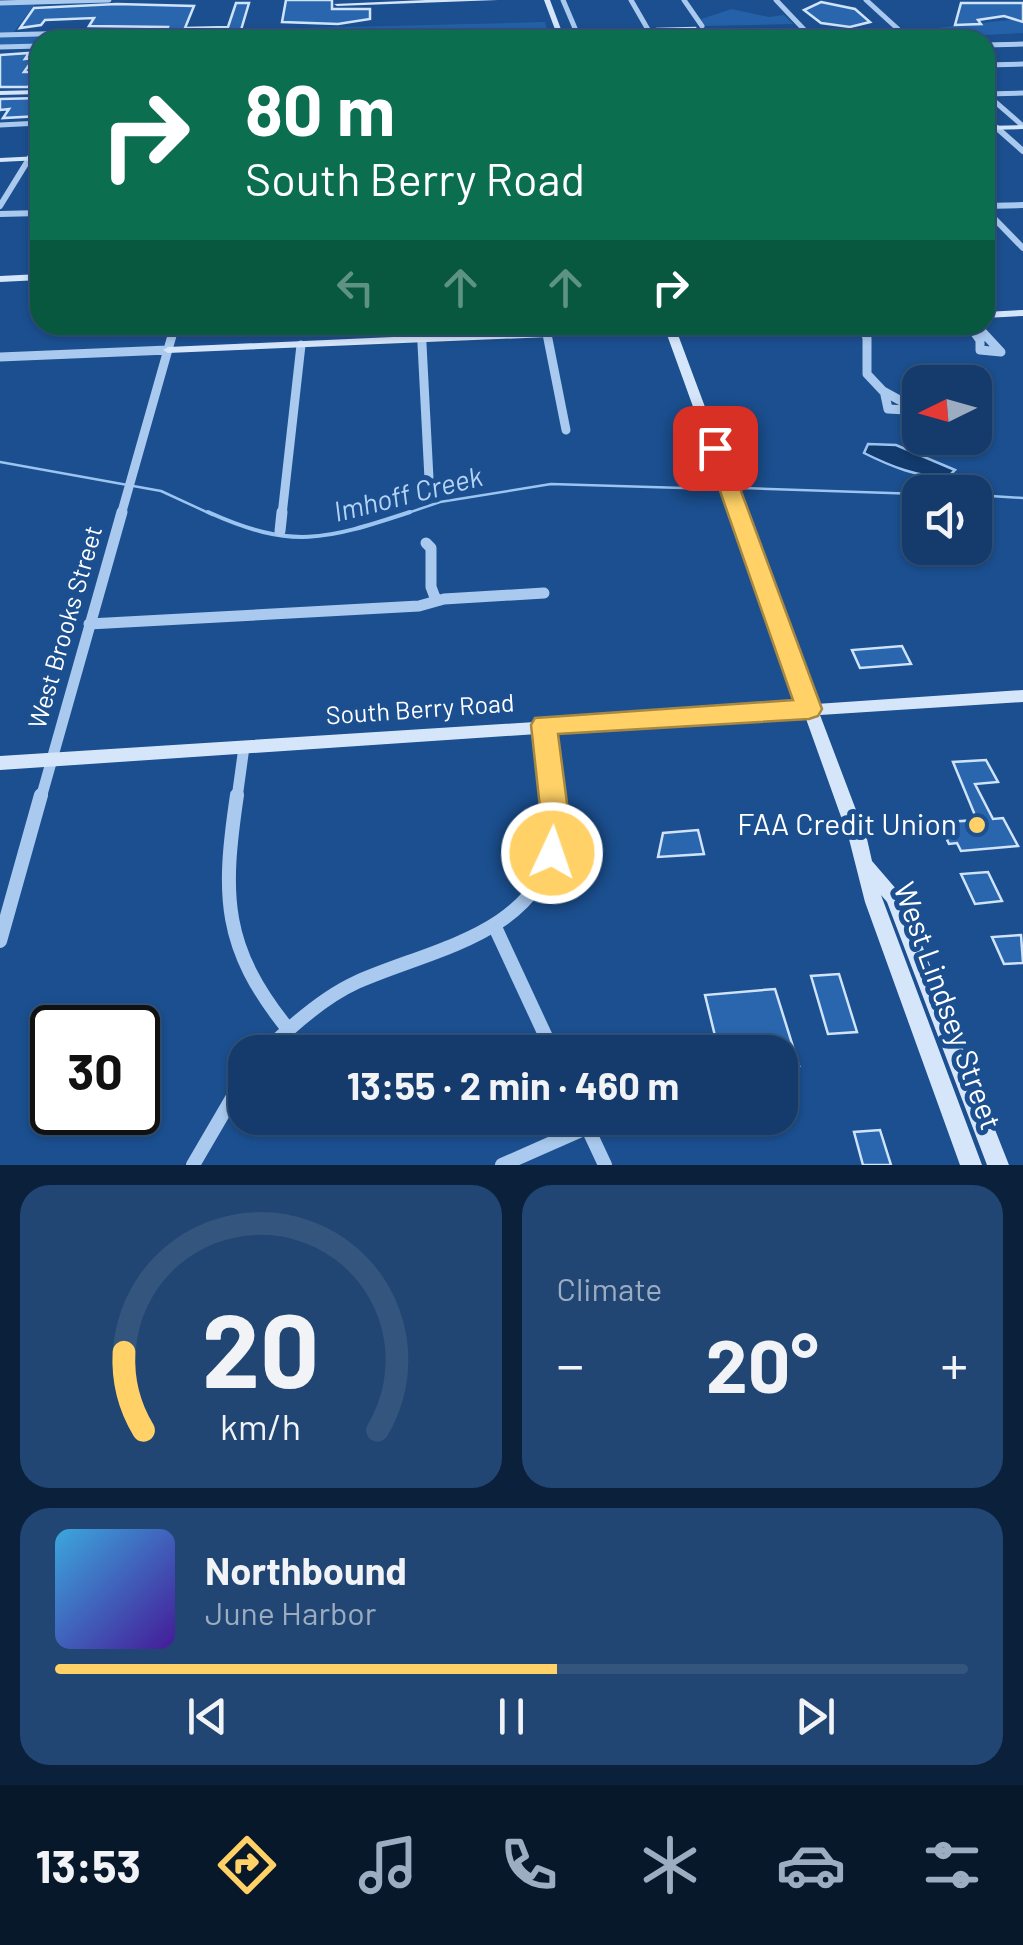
<!DOCTYPE html>
<html lang="en">
<head>
<meta charset="utf-8">
<style>
  body { margin:0; font-family:Barlow,sans-serif; background:#214673; color:#f1f3f6; height:100vh; display:flex; flex-direction:column; font-size:38px; white-space:nowrap }
  * { box-sizing:border-box; margin:0 }
  p { font-size:32px; color:#9dadc1 }
  .icon { flex:none; width:55px; height:55px; fill:none; stroke:currentColor; stroke-width:2; stroke-linecap:round; stroke-linejoin:round }
  .map { position:relative; height:1165px; overflow:hidden }
  .sheet { display:flex; flex-direction:column; gap:20px; padding:20px; background:#0b203b; flex:1 }
  .sheet>* { flex:none }
  .top-card { position:absolute; left:30px; top:30px; width:965px; height:305px; border-radius:30px; box-shadow:0 2px 8px #0004,0 0 0 2px #33557e; background:#0b6e4f; color:#fff; overflow:hidden }
  .needle { width:65px; rotate:265deg }
  .buttons { position:absolute; left:902px; top:365px; display:grid; gap:20px }
  .buttons a { display:grid; place-items:center; width:90px; height:90px; border-radius:20px; background:#143b6b; box-shadow:0 2px 8px #0004,0 0 0 2px #33557e; font-size:50px }
  .speed { position:absolute; left:30px; top:1005px; display:flex; gap:20px; font-size:50px; font-weight:700; text-align:center }
  .speed>* { display:grid; place-content:center; width:130px; height:130px; border-radius:50%; background:#143b6b; box-shadow:0 2px 8px #0004,0 0 0 2px #33557e; line-height:1 }
  .speed .limit { border:5px solid #111; border-radius:15px; background:#fff; color:#111 }
  .pin { position:absolute; display:grid; place-items:center; width:85px; height:85px; color:#fff; margin:-42px; border-radius:20px; box-shadow:0 5px 15px #0006 }
  .me { position:absolute; width:110px; margin:-55px; rotate:3deg; stroke-linejoin:round; filter:drop-shadow(0 0 8px #0008) }
  .turn { display:flex; align-items:center; gap:35px; height:210px; padding:0 50px; font-size:45px }
  .turn .icon { width:130px; height:130px; stroke-width:2.5 }
  .turn b { display:block; font-size:70px; line-height:85px }
  .lanes { display:flex; align-items:center; height:95px; padding:0 50px; background:#0003; justify-content:center; gap:50px; direction:ltr }
  .lanes .off { opacity:.35 }
  .big { font-size:75px; font-weight:700; line-height:1.1 }
  .sheet .widget { flex:1; display:flex; flex-direction:column; justify-content:center; gap:15px; min-width:0; padding:0 35px; border-radius:30px; background:#214673 }
  .sheet .dial { align-items:center; gap:0 }
  .dial svg { height:260px; overflow:visible; fill:none; stroke:#33557e; stroke-width:7; stroke-linecap:round; text-anchor:middle }
  .dial text { fill:#f1f3f6; stroke:none }
  .song { display:flex; align-items:center; gap:30px }
  .cover { width:120px; height:120px; border-radius:15px; background:linear-gradient(135deg,hsl(200 70% 55%),hsl(260 70% 35%)) }
  .played { height:10px; border-radius:5px; background:linear-gradient(90deg,#ffd166 55%,#33557e 55%) }
  .keys { display:flex; justify-content:space-around; direction:ltr }
  .heat { display:flex; justify-content:space-between; align-items:center; font-size:55px; direction:ltr }
  .sheet .tiles { flex:1; display:grid; gap:20px; grid-template-columns:1fr 1fr }
  .widget:last-child { grid-column:span 2 }
  .trip { position:absolute; left:228px; top:1035px; width:570px; height:100px; border-radius:30px; background:#143b6b; box-shadow:0 2px 8px #0004,0 0 0 2px #33557e; font-weight:700; line-height:100px; text-align:center }
  .tab-bar { display:flex; height:160px; justify-content:space-around; align-items:center; background:#08182b; color:#9dadc1 }
  .tab-bar .icon { width:70px; height:70px }
  .tab-bar .current { color:#ffd166 }
  .tab-bar b { font-size:45px; color:#f1f3f6 }
  .map>svg:first-child { display:block }
  .green { fill:#2461a8 }
  .water { fill:#123a6d; stroke:#9cc4f0; stroke-width:2.5 }
  .lines { fill:none; stroke-linecap:round; stroke-linejoin:round }
  .stream-far1 { stroke:#9cc4f0; stroke-width:2.5 }
  .stream { stroke:#9cc4f0; stroke-width:4 }
  .building { fill:#2a66ad; stroke:#cfe3fa; stroke-width:2.5 }
  .street-far4 { stroke:#a9c9ee; stroke-width:5 }
  .street-far3 { stroke:#a9c9ee; stroke-width:6 }
  .street-far2 { stroke:#a9c9ee; stroke-width:9 }
  .street-far1 { stroke:#a9c9ee; stroke-width:11 }
  .street { stroke:#a9c9ee; stroke-width:14 }
  .secondary { fill:#d6e6fa; fill-rule:evenodd }
  .route { fill:#ffd166; stroke:#a68842; stroke-width:2.5 }
  .poi-dot { fill:#ffd166; stroke:#1b4f8f; stroke-width:4 }
  .labels { text-anchor:middle; stroke-width:10; stroke-linejoin:round; paint-order:stroke }
  .street-label { font-size:25px; fill:#fff; stroke:#1b4f8f }
  .water-label { font-size:28px; font-style:italic; fill:#b5d3f5; stroke:#1b4f8f }
  .near-poi-label { font-size:30px; fill:#fff; stroke:#1b4f8f; text-anchor:end }
  .near-street-label { font-size:30px; fill:#fff; stroke:#1b4f8f }
</style>
</head>
<body>
<div class="map">
<svg width="1023" height="1165" viewBox="0 0 1023 1165">
  <rect width="100%" height="100%" fill="#1b4f8f"/>
  <path class="green" d="M36 3 13 33 116 32 114 40H40V46L0 47V4Z
    M732 9 769 17 784 15 793 24 705 26 701 19Z
    M1018 19 1023 22V33L966 36 971 40H953L937 28Z
    M545 22 548 32 263 40 266 29Z"/>
  <path class="water" d="M868 444 896 445 955 470 948 477C919 478 890 466 864 453Z"/>
  <g class="lines">
    <path class="stream-far1" d="M0 462 161 491 213 515
      M743 488 920 494
      M975 495 1023 498
      M402 515 440 502 551 484 716 489"/>
    <path class="stream" d="M208 512C292 550 325 540 410 512"/>
  </g>
  <path class="building" d="M286 0H332V9H370V19L338 24 282 22Z
    M821 2 855 9 870 22 850 27 821 23 804 10Z
    M236 3H249L238 40H164L168 27 89 26 94 18 45 20 41 25 20 28 34 8 117 4 194 6 185 28 228 27Z
    M961 3H1023V22L1004 16 978 20 981 24 955 25Z
    M695 28 707 40H665L658 29Z
    M29 53 25 59 34 58 24 72H38L28 87H0V55Z
    M40 98V116L3 118 9 109 0 110V99Z
    M902 646 911 664 860 668 852 650Z
    M986 760 998 782 975 784 993 819 1003 818 1018 846 961 851 957 843 949 844 942 829 949 828 947 822 977 820 953 762Z
    M698 830 704 854 658 857 663 833Z
    M988 872 1002 901 975 904 961 874Z
    M1021 935 1023 963 1004 964 992 937Z
    M839 974 857 1032 828 1034 811 976Z
    M775 989 799 1066 780 1068V1052H719L705 995Z
    M880 1130 891 1165H863L854 1132Z"/>
  <g class="lines">
    <path class="street-far4" d="M563 0 580 40
      M631 0 654 40
      M684 0 702 26
      M776 0 814 40
      M866 0 910 40
      M0 3 109 0
      M0 35 116 32 114 40
      M985 45 1023 44
      M0 47 40 46
      M985 65 1023 64
      M985 93 1023 126
      M986 94 1023 93
      M0 125 40 123"/>
    <path class="street-far3" d="M997 128 1023 151
      M0 206 40 141
      M985 206 1023 205
      M985 209 1023 248
      M0 214 40 213"/>
    <path class="street-far2" d="M421 325 430 498
      M862 325 867 338V374L883 391 903 402 906 410 888 409 885 395
      M969 325 980 340V350L1001 352 976 325
      M547 334 566 430
      M0 357 168 350
      M121 515 175 325
      M282 515 301 345"/>
    <path class="street-far1" d="M280 531 282 512
      M426 543 431 548V587L436 600
      M89 624 419 606 444 599 544 593
      M544 725 552 798
      M41 798 122 512
      M237 798 244 747"/>
    <path class="street" d="M237 795C222 896 222 947 288 1029
      M495 927 553 1052
      M0 941 41 795
      M265 1052C291 1026 324 997 357 982 431 949 537 935 555 841 558 828 553 809 551 795
      M583 1118 605 1165
      M193 1165 245 1076
      M502 1165 588 1127"/>
    <path class="secondary" d="M426 0H498L337 6 334 4Z
      M544 0H550L565 40H559Z
      M40 90V94L0 95V91Z
      M1023 125V129L985 130V126Z
      M40 156V160L0 162V158Z
      M40 274V280L0 282V276Z
      M1023 310V316L985 318V312Z
      M664 325H764L759 328 677 332 816 704 1023 690V702L820 715 867 839 872 861 903 897 1009 1165H987L887 902 881 895 982 1165H960L865 902 849 839 805 716 0 770V756L801 705 666 332 168 353 163 350 168 347Z"/>
  </g>
  <path class="route" d="M715 443 725 448 822 709 818 716 809 719 558 734 570 826 562 862 552 866 542 862 538 853 542 826 531 725 535 718 793 700 705 448Z"/>
  <circle class="poi-dot" cx="977" cy="825" r="10"/>
  <g class="labels">
    <g class="street-label">
      <text transform="translate(65 627) rotate(-74)" y="9">West Brooks Street</text>
      <text transform="translate(420 709) rotate(-4)" y="9">South Berry Road</text>
    </g>
    <g class="water-label">
      <text transform="translate(408 494) rotate(-14)" y="10">Imhoff Creek</text>
    </g>
    <g class="near-poi-label">
      <text x="957" y="835">FAA Credit Union</text>
    </g>
    <g class="near-street-label">
      <text transform="translate(947 1006) rotate(70)" y="10">West Lindsey Street</text>
    </g>
  </g>
</svg>
<div class="buttons">
<a><svg class="needle" viewBox="-14 -14 28 28"><path d="M0-13l5 13h-10z" fill="#e53935"/><path d="M0 13l5-13h-10z" fill="#9dadc1"/></svg></a>
<a><svg class="icon" aria-label="sound" viewBox="0 0 24 24"><path d="M4 9h4l5-4v14l-5-4H4zM17 9q2 3 0 6"/></svg></a>
</div>
<div class="speed"><div class="limit">30</div></div>
<div class="pin" style="left:715px;top:448px;background:#d93025"><svg class="icon" aria-label="arrive" viewBox="0 0 24 24"><path d="M6 21V4h12l-3 4 3 4H6"/></svg></div>
<svg class="me" style="left:552px;top:853px" viewBox="-20 -20 40 40"><circle r="17" fill="#ffd166" stroke="#fff" stroke-width="3"/><path d="M0-11L8 9 0 5-8 9z" fill="#fff"/></svg>
<div class="trip">13:55 · 2 min · 460 m</div>
<div class="top-card">
<div class="turn"><svg class="icon" aria-label="right" viewBox="0 0 24 24"><path d="M7 20v-9h11M14 6l5 5-5 5"/></svg><div><b>80 m</b>South Berry Road</div></div>
<div class="lanes"><svg class="icon off" aria-label="left" viewBox="0 0 24 24"><path d="M17 20v-9H6M10 6l-5 5 5 5"/></svg><svg class="icon off" aria-label="ahead" viewBox="0 0 24 24"><path d="M12 20V5M6 11l6-6 6 6"/></svg><svg class="icon off" aria-label="ahead" viewBox="0 0 24 24"><path d="M12 20V5M6 11l6-6 6 6"/></svg><svg class="icon" aria-label="right" viewBox="0 0 24 24"><path d="M7 20v-9h11M14 6l5 5-5 5"/></svg></div>
</div>
</div>
<section class="sheet">
<div class="tiles">
<div class="widget dial"><svg viewBox="0 0 100 80">
<path d="M14 69A42 42 0 1 1 86 69"/>
<path d="M14 69A42 42 0 0 1 8 45" stroke="#ffd166"/>
<text x="50" y="56" font-size="32" font-weight="700">20</text>
<text x="50" y="72" font-size="11">km/h</text>
</svg></div>
<div class="widget"><p>Climate</p>
<div class="heat"><a>−</a><b class="big">20°</b><a>+</a></div>
</div>
<div class="widget">
<div class="song"><i class="cover"></i><div><b>Northbound</b><p>June Harbor</p></div></div>
<div class="played"></div>
<div class="keys"><svg class="icon" aria-label="previous" viewBox="0 0 24 24"><path d="M18 5L8 12l10 7zM5 5v14"/></svg><svg class="icon" aria-label="pause" viewBox="0 0 24 24"><path d="M8 5v14M16 5v14"/></svg><svg class="icon" aria-label="next" viewBox="0 0 24 24"><path d="M6 5l10 7-10 7zM19 5v14"/></svg></div>
</div>
</div>
</section>
<nav class="tab-bar">
<b>13:53</b>
<svg class="icon current" aria-label="directions" viewBox="0 0 24 24"><path d="M12 3l9 9-9 9-9-9zM9 14v-3h6M13 9l2 2-2 2"/></svg>
<svg class="icon" aria-label="music" viewBox="0 0 24 24"><path d="M9 18V5l10-2v13"/><circle cx="6" cy="18" r="3"/><circle cx="16" cy="16" r="3"/></svg>
<svg class="icon" aria-label="phone" viewBox="0 0 24 24"><path d="M5 4h4l2 5-3 2q2 4 5 5l2-3 5 2v4C11 20 4 13 5 4z"/></svg>
<svg class="icon" aria-label="climate" viewBox="0 0 24 24"><path d="M12 3v18M4 7l16 10M4 17L20 7"/></svg>
<svg class="icon" aria-label="car" viewBox="0 0 24 24"><path d="M5 17H2v-5l4-1 3-4h7l3 4 3 1v5h-3M9 17h6M6 11h13"/><circle cx="7" cy="17" r="2"/><circle cx="17" cy="17" r="2"/></svg>
<svg class="icon" aria-label="filters" viewBox="0 0 24 24"><path d="M4 7h16M4 17h16"/><circle cx="9" cy="7" r="2"/><circle cx="15" cy="17" r="2"/></svg>
</nav>
</body>
</html>
